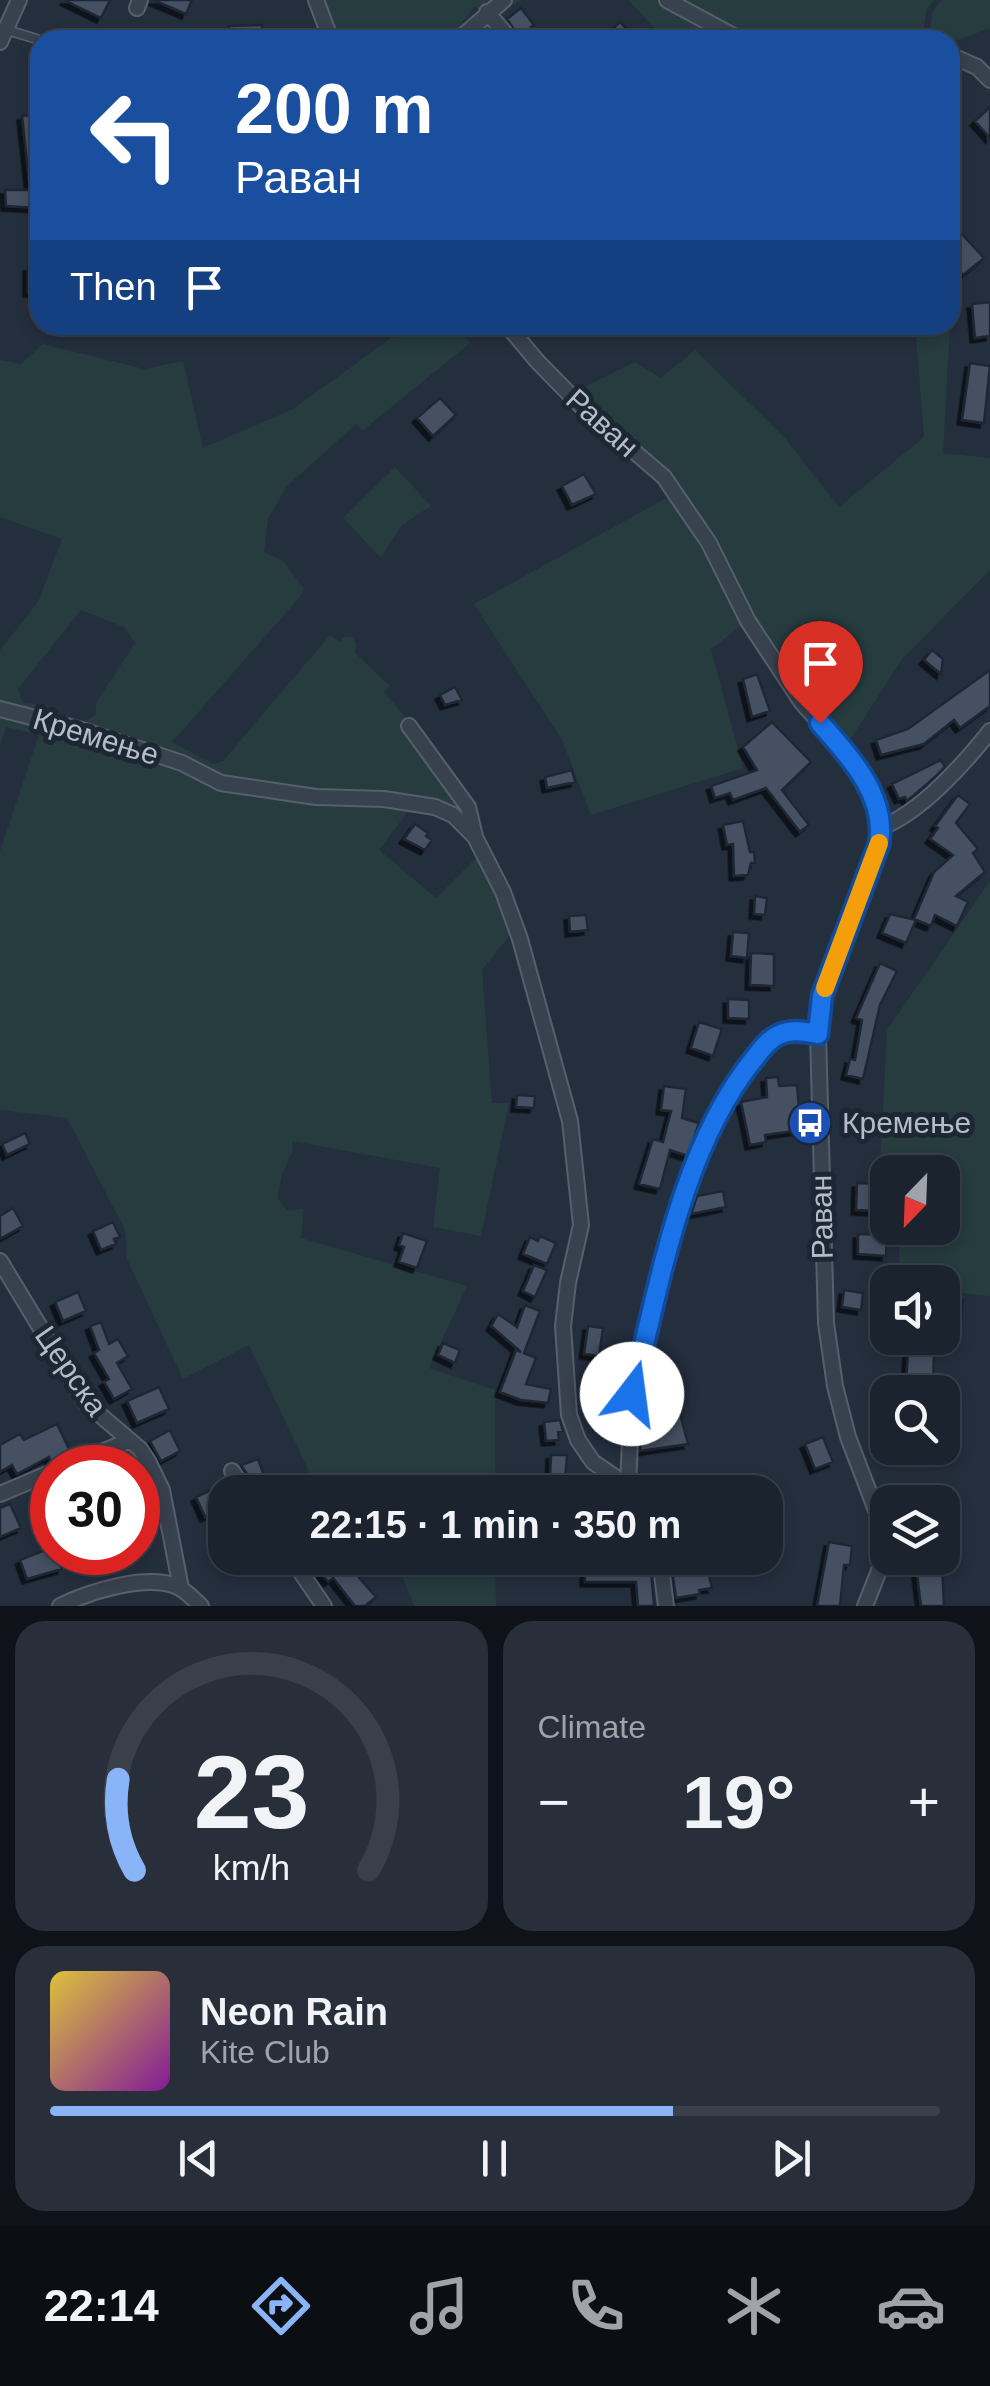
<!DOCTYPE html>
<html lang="en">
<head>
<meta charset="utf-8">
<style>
  body { margin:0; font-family:Helvetica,sans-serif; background:#282f3a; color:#f1f3f6; height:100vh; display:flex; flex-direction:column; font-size:38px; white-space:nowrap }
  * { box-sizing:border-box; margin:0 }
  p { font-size:32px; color:#a0a4aa }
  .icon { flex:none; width:55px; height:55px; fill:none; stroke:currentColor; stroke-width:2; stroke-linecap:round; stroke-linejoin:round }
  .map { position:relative; height:1606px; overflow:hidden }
  .drawer { display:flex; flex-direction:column; gap:15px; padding:15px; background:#0f1319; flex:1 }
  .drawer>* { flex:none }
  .guide { position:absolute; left:30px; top:30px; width:930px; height:305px; border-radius:30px; box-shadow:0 5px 15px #0003,0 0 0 2px #39404a; background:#1a4fa0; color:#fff; overflow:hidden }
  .needle { width:65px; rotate:203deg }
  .buttons { position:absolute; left:870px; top:1155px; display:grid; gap:20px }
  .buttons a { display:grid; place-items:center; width:90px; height:90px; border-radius:20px; background:#1b232e; box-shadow:0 5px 15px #0003,0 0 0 2px #39404a; font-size:50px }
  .speed { position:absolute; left:30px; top:1445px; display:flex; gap:20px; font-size:50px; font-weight:700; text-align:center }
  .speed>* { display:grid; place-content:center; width:130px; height:130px; border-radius:50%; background:#1b232e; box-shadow:0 5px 15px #0003,0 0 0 2px #39404a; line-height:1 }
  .speed .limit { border:15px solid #d22; background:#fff; color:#111 }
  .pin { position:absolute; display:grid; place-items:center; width:85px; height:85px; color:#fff; margin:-102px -42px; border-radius:50% 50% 50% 0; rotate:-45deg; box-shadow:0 0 10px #0007 }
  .pin .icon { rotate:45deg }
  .me { position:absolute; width:110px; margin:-55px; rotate:15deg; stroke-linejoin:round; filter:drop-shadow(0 0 8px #0008) }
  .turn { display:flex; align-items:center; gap:35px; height:210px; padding:0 40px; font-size:45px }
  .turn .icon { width:130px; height:130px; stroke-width:2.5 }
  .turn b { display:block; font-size:70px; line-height:85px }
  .then { display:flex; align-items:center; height:95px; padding:0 40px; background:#0003; gap:20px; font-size:38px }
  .big { font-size:75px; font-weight:700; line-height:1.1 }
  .drawer .card { flex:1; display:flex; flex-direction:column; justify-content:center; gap:15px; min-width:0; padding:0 35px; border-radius:30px; background:#282f3a }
  .drawer .dial { align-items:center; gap:0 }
  .dial svg { height:260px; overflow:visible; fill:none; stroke:#39404a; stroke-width:7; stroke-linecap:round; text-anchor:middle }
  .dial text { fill:#f1f3f6; stroke:none }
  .song { display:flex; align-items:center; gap:30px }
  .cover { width:120px; height:120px; border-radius:15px; background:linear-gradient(135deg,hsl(50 70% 55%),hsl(290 70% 35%)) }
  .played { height:10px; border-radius:5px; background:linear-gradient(90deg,#8ab4f8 70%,#39404a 70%) }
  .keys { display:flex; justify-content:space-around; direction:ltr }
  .heat { display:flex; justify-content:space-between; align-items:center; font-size:55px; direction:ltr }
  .drawer .tiles { flex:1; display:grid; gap:15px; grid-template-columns:1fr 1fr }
  .card:last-child { grid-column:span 2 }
  .trip { position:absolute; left:208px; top:1475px; width:575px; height:100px; border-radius:30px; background:#1b232e; box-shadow:0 5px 15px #0003,0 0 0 2px #39404a; font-weight:700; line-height:100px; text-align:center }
  .dock { display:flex; height:160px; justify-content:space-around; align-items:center; background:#0b0e12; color:#a0a4aa }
  .dock .icon { width:70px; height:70px }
  .dock .current { color:#8ab4f8 }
  .dock b { font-size:45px; color:#f1f3f6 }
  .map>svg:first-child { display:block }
  .green { fill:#263c3f }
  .building { fill:#455162; stroke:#1f2835; stroke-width:2.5; filter:url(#shadow) }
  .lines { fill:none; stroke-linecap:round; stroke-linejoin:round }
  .service-casing { stroke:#565f6c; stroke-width:11 }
  .minor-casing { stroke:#565f6c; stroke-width:18 }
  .service { stroke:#38414e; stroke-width:8 }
  .minor { stroke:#38414e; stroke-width:14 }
  .route-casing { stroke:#114b97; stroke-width:25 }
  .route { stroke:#1a73e8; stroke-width:18 }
  .slow { stroke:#f59e0b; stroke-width:18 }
  .labels { text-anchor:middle; stroke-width:10; stroke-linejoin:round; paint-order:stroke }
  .street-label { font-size:30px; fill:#b4bcc9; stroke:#1d2633 }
  .poi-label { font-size:30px; fill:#b4bcc9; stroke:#1d2633; text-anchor:start }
</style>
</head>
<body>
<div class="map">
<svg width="990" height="1606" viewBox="0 0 990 1606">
  <defs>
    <filter id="shadow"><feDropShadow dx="-4.5" dy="4.5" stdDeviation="0" flood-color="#0009"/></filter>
  </defs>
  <rect width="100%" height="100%" fill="#242f3e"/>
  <path class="green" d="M324 0H521L492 18 475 6 449 40H341Z
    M628 0H934L927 8 922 40H666Z
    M942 0H990V28L950 43V40H928L933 11Z
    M409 325H458L470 343 362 431 356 424 287 486 268 519 264 552 283 561 304 589 300 597 172 742 214 764 223 761 330 635 340 642 345 636 352 637 356 643 355 653 390 686 384 692 409 721 466 809 458 817 223 780 85 728V722L96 714V703L135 643 124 627 81 610 18 689 23 703 47 705 57 712 55 719 0 705V650L38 602 62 539 0 517V360L21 364 43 344 144 369 183 361 203 448 293 409Z
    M915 325H950L943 453 990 458V570L902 659 848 743 803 693 755 618 715 540 670 474 577 391 635 362 661 378 695 350 784 437 839 507 924 437Z
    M395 467 431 506 402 525 381 558 343 518Z
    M670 496 703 545 741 626 711 649 743 768 591 815 562 740 474 604Z
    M0 714 180 766 221 785 412 806 379 850 436 898 480 854 513 931 482 970 492 1103H509L481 1236 433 1227 440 1168 292 1141 293 1150 282 1174 278 1199 287 1210 304 1209 301 1238 467 1286 429 1368 495 1390V1492H319L249 1345 183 1379 127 1259 125 1230 67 1118 0 1110V851L39 735 6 727 0 745Z
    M990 881V1296L943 1291 942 1282H900L898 1228H942V1172H897L896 1165 880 1163 887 1030Z
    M395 1558H495L496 1606H414Z"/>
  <path class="building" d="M64 0H110L101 18Z
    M153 0H192L186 14Z
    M521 8 534 25 531 27 541 40H521L507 19Z
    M620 22 638 40H601Z
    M262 25V40H229V26Z
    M990 107V138L975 121Z
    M40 114 38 208 6 206 5 190H30L22 116Z
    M950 221 984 258 963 275 950 258Z
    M28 267H40V292H28Z
    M990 302V336L975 338 972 304Z
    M970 363 990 366 984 423 962 420Z
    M440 398 456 415 433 436 417 418Z
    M584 474 596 494 572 505 562 486Z
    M932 650 943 659 941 674 924 660Z
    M990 670V706L960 728 954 720 924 744 881 755 876 740 908 729Z
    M757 674 770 711 752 717 743 679Z
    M455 687 462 700 445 705 440 695Z
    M772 722 811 762 782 790 809 825 800 832 766 788 733 800 730 793 715 798 711 786 757 770 743 747Z
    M941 760 945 767 934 778 907 801 905 797 899 799 892 784Z
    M572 770 575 782 547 788 545 777Z
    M958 795 970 804 956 823 978 849 973 853 985 872 956 896 968 902 957 926 935 915 931 926 914 919 934 872 953 855 930 839 938 828 935 826Z
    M743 821 750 852H754L755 863H751L748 875 734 876 733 844 727 845 723 825Z
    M415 824 428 833 426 836 432 840 425 850 404 839Z
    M755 896 767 898 765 915 754 914Z
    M890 914 916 920 906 943 882 933Z
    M586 915 588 930 570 932 569 916Z
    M733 932 749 933 747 958 731 956Z
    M751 953 774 954V986L750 985Z
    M880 963 897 971 880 1005 863 1079 846 1075 850 1059 855 1060 862 1020 856 1018Z
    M728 999 749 1000V1019L728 1018Z
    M699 1022 722 1029 713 1056 691 1048Z
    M778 1077 779 1086 797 1085 801 1130 765 1135 766 1142 750 1145 741 1102 767 1097 766 1078Z
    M664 1086 686 1089 682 1118 699 1123 688 1156 670 1150 660 1189 639 1184 653 1139 663 1142 671 1111 661 1110Z
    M517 1095 535 1096 534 1108 516 1107Z
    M25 1133 30 1144 7 1155 2 1144Z
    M857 1183 884 1184 882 1211 856 1210Z
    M723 1191 726 1207 691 1214 697 1196Z
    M13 1208 23 1226 0 1239V1216Z
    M113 1222 120 1237 114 1239 116 1244 101 1250 93 1231Z
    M403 1233 427 1241 417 1268 399 1262 404 1247 399 1245Z
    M858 1234 887 1235 886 1256 858 1254Z
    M540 1236 556 1243 547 1264 523 1254 530 1237 538 1241Z
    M534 1265 547 1270 535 1297 523 1291Z
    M844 1290 863 1293 861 1310 842 1307Z
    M78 1292 86 1311 63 1321 55 1302Z
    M942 1298 963 1300 960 1331 942 1329Z
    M525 1305 540 1311 524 1353 536 1358 526 1384 551 1389 548 1403 521 1400 500 1392 516 1350 521 1352 491 1326 498 1314 517 1327Z
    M101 1322 109 1344 118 1339 128 1356 117 1363 132 1389 114 1399 104 1382 109 1379 94 1353 99 1350 90 1326Z
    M588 1326 603 1328 599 1356 584 1354Z
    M443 1343 460 1350 455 1363 438 1355Z
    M908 1353 934 1354 933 1383 906 1382Z
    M159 1387 169 1409 137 1423 127 1401Z
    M675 1394 688 1444 640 1451 641 1435 655 1433 651 1412 666 1406 664 1396Z
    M560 1420 563 1431 558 1432 559 1440 546 1441 544 1422Z
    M57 1424 70 1451 50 1461 49 1457 17 1474 12 1465 0 1472V1445L20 1434 24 1440Z
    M170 1430 180 1451 161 1461 150 1441Z
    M823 1437 833 1462 815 1469 805 1444Z
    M551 1455H567L565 1482H580V1492H535L536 1481H550Z
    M258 1459 265 1478 253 1483 241 1465Z
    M728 1475 733 1492H711L708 1480Z
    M690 1478 695 1492H652V1490Z
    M218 1487 225 1508 205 1517 196 1497Z
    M52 1490V1510L42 1514 35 1497Z
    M942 1499 956 1532 942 1536Z
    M10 1504 21 1528 0 1537V1508Z
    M829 1542 852 1546 850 1565H844L840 1606H817Z
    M52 1547 62 1569 27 1579 20 1560Z
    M322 1558H342L376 1597 365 1606H355L333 1578 328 1582 314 1563Z
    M615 1558H650L654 1606H638L636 1582H585V1570L618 1571Z
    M686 1558H705L712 1588 699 1590 700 1594 676 1598 671 1563 687 1561Z
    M942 1563 944 1606H921L916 1567Z"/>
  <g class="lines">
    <g class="service-casing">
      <path id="service" d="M7 30 40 40"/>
    </g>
    <g class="minor-casing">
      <path id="minor" d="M316 0 331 40
        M667 0 741 40
        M137 8 140 0
        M487 12 511 40
        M458 40 504 0
        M0 42 19 0
        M950 55 977 67 990 80
        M507 325 537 361 581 406 664 477 709 543 748 621 802 703 839 744 869 786 882 827 879 844 823 996 818 1034 826 1323 835 1386 848 1437 877 1513 882 1543V1563L865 1606
        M0 709 82 730 182 763 221 783 316 797 384 799 435 807 453 815 475 837 503 892 520 939 570 1121 581 1225 568 1283 563 1326 569 1415 578 1440 593 1462 628 1486 630 1492
        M409 726 468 807 475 836
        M882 827C921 812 964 764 990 731
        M0 1261 86 1403 140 1449 148 1461 162 1490 181 1588
        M63 1468 128 1441
        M232 1471 246 1492
        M628 1486 632 1394 654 1313 659 1280 704 1140 721 1106 764 1046 782 1033 818 1034
        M0 1494 52 1472
        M291 1558 324 1606
        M660 1558 666 1606
        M60 1606C88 1592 145 1574 176 1586 186 1590 193 1599 201 1606"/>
    </g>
    <use href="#service" class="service"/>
    <use href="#minor" class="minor"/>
  </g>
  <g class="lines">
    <g class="route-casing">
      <path id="route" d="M632 1394C660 1284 681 1150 753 1060 761 1050 769 1038 781 1034 792 1029 806 1032 818 1034L822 996 879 844C887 796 850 757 820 723"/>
    </g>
    <use href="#route" class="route"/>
    <path class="slow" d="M825 988 879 843"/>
  </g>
  <defs>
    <g id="bus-disc" transform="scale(2.25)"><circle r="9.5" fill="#1a4fb4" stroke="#1d2633"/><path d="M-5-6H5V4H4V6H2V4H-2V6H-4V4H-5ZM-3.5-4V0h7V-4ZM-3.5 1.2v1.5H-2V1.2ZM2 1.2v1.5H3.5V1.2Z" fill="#fff"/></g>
  </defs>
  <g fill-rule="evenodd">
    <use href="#bus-disc" x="810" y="1123"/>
  </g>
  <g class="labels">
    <g class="street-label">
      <text transform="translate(602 423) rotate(42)" y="10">Раван</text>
      <text transform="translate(96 737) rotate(17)" y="10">Кремење</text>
      <text transform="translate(822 1217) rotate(-91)" y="10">Раван</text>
      <text transform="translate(71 1371) rotate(55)" y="10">Церска</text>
    </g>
    <g class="poi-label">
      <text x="842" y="1133">Кремење</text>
    </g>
  </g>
</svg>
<div class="buttons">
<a><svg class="needle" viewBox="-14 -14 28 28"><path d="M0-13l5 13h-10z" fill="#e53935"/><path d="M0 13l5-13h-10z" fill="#a0a4aa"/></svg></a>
<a><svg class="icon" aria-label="sound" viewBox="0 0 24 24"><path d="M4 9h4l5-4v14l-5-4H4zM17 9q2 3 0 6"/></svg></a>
<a><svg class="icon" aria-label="search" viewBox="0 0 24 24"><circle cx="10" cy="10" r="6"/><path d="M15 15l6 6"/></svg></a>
<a><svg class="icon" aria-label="layers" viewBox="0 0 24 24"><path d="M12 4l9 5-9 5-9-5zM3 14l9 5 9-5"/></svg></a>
</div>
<div class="speed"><div class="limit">30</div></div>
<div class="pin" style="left:820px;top:723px;background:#d93025"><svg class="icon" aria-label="arrive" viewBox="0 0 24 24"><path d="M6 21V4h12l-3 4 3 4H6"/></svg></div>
<svg class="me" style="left:632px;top:1394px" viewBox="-20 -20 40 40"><circle r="19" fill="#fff"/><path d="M0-13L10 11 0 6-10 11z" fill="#1a73e8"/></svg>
<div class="trip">22:15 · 1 min · 350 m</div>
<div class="guide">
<div class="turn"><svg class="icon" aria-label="left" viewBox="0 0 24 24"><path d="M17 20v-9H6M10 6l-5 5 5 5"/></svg><div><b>200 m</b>Раван</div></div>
<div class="then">Then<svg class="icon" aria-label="arrive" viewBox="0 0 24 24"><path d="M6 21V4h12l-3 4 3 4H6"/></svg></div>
</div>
</div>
<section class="drawer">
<div class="tiles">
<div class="card dial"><svg viewBox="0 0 100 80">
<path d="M14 69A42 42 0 1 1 86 69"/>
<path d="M14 69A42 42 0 0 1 9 41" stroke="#8ab4f8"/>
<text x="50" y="56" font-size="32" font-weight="700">23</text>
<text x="50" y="72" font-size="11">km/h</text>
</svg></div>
<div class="card"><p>Climate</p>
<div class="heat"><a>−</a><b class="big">19°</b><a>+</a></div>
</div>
<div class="card">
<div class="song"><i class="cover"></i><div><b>Neon Rain</b><p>Kite Club</p></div></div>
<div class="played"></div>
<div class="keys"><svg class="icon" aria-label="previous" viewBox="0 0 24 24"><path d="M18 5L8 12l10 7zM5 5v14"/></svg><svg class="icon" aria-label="pause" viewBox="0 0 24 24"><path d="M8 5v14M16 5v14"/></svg><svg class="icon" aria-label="next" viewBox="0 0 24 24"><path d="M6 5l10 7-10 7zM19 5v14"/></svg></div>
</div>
</div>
</section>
<nav class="dock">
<b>22:14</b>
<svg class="icon current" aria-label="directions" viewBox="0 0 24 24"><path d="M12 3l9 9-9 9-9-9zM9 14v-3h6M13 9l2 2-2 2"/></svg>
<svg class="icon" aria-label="music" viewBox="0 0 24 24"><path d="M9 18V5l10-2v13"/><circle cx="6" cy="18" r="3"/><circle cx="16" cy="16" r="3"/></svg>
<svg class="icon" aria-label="phone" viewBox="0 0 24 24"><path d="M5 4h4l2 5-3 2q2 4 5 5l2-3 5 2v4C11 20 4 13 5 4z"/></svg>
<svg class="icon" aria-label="climate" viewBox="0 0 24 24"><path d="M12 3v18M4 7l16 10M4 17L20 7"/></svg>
<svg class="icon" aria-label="car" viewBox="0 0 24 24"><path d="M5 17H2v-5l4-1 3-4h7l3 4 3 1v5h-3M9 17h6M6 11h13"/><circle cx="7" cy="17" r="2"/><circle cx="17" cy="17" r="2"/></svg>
</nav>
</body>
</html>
